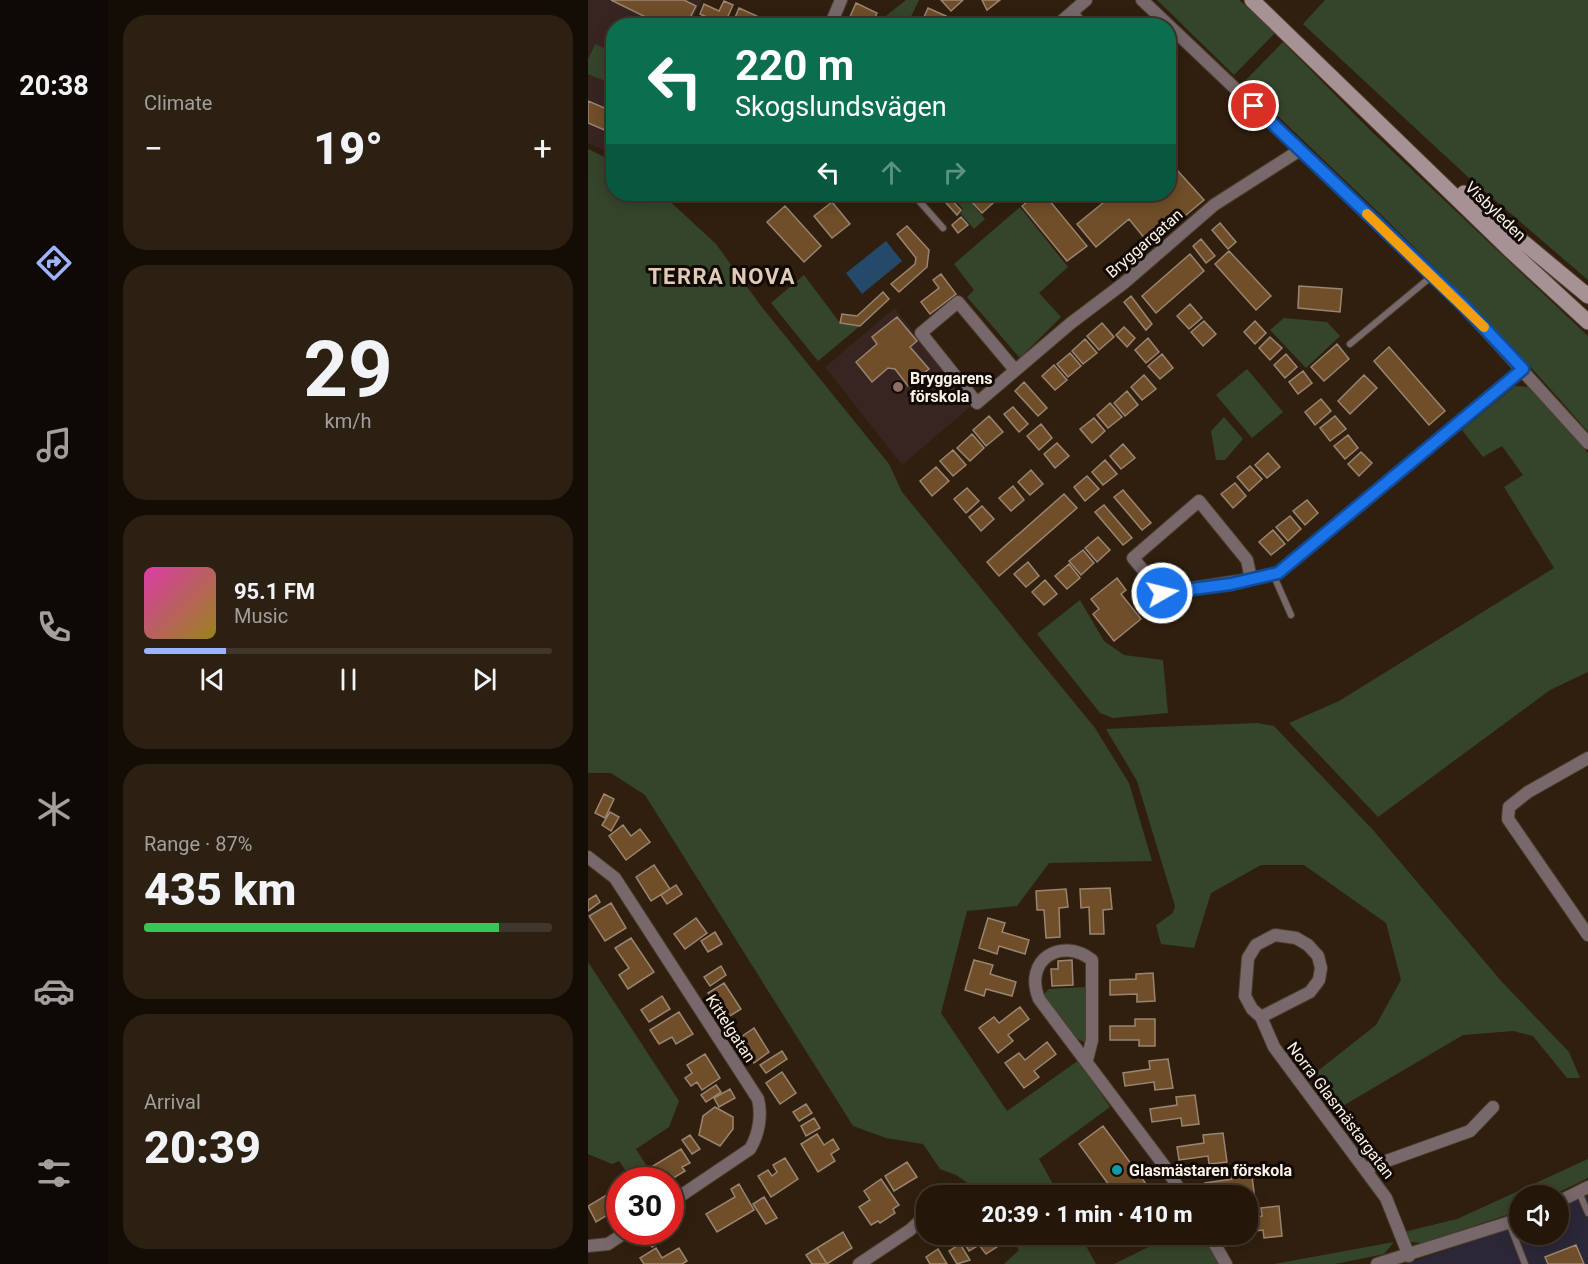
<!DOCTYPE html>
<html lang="en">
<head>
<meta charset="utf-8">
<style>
  body { margin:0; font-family:Roboto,sans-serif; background:#2c2013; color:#f1f3f6; height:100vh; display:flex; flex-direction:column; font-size:22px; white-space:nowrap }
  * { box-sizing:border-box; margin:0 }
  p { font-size:20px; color:#a39f9c }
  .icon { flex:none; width:33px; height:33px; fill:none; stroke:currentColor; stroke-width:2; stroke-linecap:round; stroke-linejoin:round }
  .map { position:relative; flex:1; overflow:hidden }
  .side { display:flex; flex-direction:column; gap:15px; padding:15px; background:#140d06; width:480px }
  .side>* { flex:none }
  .top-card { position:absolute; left:18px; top:18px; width:570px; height:183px; border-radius:24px; box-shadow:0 3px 15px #0003,0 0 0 2px #41362b; background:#0b6e4f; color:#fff; overflow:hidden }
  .controls { position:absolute; left:921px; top:1185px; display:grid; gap:12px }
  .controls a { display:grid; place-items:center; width:60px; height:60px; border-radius:50%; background:#24170a; box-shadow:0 3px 15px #0003,0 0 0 2px #41362b; font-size:30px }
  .speed { position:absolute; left:18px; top:1167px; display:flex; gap:12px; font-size:30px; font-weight:700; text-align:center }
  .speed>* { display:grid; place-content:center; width:78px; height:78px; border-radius:50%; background:#24170a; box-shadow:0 3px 15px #0003,0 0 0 2px #41362b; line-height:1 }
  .speed .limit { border:9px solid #d22; background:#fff; color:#111 }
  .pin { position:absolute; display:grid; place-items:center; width:51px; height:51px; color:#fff; margin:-26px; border:3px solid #fff; border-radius:50%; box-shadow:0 2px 6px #0007 }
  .me { position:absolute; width:66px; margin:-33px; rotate:82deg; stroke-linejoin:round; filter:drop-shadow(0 0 4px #0008) }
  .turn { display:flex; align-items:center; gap:21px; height:126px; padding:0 30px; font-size:27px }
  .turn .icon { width:78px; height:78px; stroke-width:2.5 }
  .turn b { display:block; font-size:42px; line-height:51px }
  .lanes { display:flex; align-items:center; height:57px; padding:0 30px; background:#0003; justify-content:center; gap:30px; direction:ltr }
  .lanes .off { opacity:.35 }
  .big { font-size:45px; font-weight:800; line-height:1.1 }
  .side .tile { flex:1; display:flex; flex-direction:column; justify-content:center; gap:9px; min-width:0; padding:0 21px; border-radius:24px; background:#2c2013 }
  .side .dial { align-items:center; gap:0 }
  .dial b { font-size:78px; line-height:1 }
  .song { display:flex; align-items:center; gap:18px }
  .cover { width:72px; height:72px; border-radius:9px; background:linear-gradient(135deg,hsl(320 70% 55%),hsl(50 70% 35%)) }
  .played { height:6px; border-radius:3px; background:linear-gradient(90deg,#9eb3fd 20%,#41362b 20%) }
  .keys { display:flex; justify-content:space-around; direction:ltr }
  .heat { display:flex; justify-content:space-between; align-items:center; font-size:33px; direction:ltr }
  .charge { height:9px; border-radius:4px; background:linear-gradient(90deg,#34c759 87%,#41362b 0) }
  .trip { position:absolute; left:328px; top:1185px; width:342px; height:60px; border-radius:24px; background:#24170a; box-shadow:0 3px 15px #0003,0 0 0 2px #41362b; font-weight:800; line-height:60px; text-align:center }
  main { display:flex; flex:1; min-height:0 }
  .tab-bar { display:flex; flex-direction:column; width:108px; justify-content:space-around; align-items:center; background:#0e0904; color:#a39f9c }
  .tab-bar .icon { width:42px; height:42px }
  .tab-bar .on { color:#9eb3fd }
  .tab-bar b { font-size:27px; color:#f1f3f6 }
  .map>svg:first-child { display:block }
  .industrial { fill:#2c2737 }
  .education { fill:#382521 }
  .green { fill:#35452b }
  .water { fill:#244969 }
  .building { fill:#6f4e29; stroke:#998571; stroke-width:1.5 }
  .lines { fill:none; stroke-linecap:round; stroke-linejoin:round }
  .lane-casing { stroke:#4d3d2c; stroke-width:8 }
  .street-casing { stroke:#4d3d2c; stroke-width:14 }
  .secondary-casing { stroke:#4d3d2c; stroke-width:17 }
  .lane { stroke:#77696b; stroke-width:6 }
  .street { stroke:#77696b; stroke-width:12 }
  .secondary { stroke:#a69194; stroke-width:15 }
  .route-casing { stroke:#114b97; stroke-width:15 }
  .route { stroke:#1a73e8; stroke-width:10 }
  .slow { stroke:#f59e0b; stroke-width:10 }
  .education-dot { fill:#8d6e63; stroke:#120b05; stroke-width:2 }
  .culture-dot { fill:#0f9aa8; stroke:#120b05; stroke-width:2 }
  .labels { text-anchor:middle; stroke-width:6; stroke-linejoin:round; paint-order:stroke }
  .street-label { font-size:16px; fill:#fdf2e7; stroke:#120b05 }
  .poi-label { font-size:16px; font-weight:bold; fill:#fdf2e7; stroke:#120b05; text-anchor:start }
  .district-label { font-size:22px; font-weight:bold; letter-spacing:1.5px; fill:#e1cbb6; stroke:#120b05 }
</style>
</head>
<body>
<main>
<nav class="tab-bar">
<b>20:38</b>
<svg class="icon on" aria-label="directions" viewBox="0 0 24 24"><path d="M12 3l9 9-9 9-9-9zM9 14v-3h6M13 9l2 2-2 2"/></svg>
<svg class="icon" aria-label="music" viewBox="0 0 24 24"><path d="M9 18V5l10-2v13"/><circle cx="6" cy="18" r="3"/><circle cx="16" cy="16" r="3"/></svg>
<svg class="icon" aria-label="phone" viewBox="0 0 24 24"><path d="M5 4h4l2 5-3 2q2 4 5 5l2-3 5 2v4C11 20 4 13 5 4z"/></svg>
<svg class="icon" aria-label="climate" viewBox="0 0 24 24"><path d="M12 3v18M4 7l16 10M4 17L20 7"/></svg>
<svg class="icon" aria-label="car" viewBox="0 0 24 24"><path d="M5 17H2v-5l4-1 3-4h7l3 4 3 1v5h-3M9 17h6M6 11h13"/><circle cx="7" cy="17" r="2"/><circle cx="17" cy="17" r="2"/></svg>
<svg class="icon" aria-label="filters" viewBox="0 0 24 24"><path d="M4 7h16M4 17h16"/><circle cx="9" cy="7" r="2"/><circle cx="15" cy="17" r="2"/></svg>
</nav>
<section class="side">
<div class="tile"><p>Climate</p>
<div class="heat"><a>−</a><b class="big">19°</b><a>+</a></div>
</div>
<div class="tile dial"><b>29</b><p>km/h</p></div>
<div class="tile">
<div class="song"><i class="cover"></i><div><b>95.1 FM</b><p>Music</p></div></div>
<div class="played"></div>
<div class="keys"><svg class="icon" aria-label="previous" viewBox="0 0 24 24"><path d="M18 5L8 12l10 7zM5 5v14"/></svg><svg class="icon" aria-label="pause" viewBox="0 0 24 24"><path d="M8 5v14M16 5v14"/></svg><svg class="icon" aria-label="next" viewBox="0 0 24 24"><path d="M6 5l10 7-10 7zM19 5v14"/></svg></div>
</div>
<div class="tile"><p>Range · 87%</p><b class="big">435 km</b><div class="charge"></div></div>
<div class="tile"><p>Arrival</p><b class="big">20:39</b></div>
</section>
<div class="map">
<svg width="1000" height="1264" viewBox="0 0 1000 1264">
  <rect width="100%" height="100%" fill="#301f0e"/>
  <path class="industrial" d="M1000 1195V1264H818L931 1225 932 1234H970L971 1208Z"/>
  <path class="education" d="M0 0H114L102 25 26 26 25 155 0 143Z
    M307 308 382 407 314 465 237 367Z"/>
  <path class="green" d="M318 0H331L319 25H293L298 16Z
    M569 0H651L688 32 646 75Z
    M737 0H1000V280L880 177 715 24Z
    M695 42 783 131 1000 336V432C894 307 773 196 655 83Z
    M7 44 25 52V76L20 74 17 81 0 74V60Z
    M0 149 25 161 26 194H74L128 244 173 306 301 464 314 492 507 728 541 783 564 861 461 863 429 906 379 911 353 1013 419 1111 491 1060 522 1107 451 1159 471 1195H397L368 1175 352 1169 335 1144 298 1138 265 1126 57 795 23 773H0Z
    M362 194H390L382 201 397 219 386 229 372 213 375 209Z
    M432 207 480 267 451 293 473 317 432 358 379 297 386 290 366 264Z
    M216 275 252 323 272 326 230 361 183 303Z
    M696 318 739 322 752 336 718 368 682 330Z
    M659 369 695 412 664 438 628 395Z
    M927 386 942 387 1000 453V672L962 690 790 817 701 723 751 701 966 568 916 487 935 475 914 446 895 457 874 430Z
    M636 417 655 439 637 460H628L623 431Z
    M492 600 516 641 536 655 575 660 580 713 525 718 512 713 449 634Z
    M670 723 686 726 785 830 914 982 981 1052 992 1078H979L945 1036 925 1031 875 1035 753 1107 726 1074 788 1025 813 980 798 923 716 865H673L623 893 606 948 573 944 568 925 585 913 587 906 549 781 518 729Z
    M0 962 91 1101 81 1127 48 1149 68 1180H44L31 1161 24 1164 0 1154Z
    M498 987 499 1040 496 1042 488 1038 455 995 461 989Z
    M1000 1159V1178L965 1195 932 1196 931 1211 834 1243 823 1242 816 1232 869 1219Z
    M421 1234 492 1235 508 1264H416L431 1250Z
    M587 1234 615 1235 634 1264H526Z
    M806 1242 796 1254 747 1264H686Z"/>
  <path class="water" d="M298 241 314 261 274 294 258 273Z"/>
  <path class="building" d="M23 0H96L108 6 98 26H66L68 22Z
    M353 0H375L363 11Z
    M394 0H412L399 10Z
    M136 1 145 5 136 25 112 14 116 4 131 11Z
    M268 3 289 13 283 26H258Z
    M151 8 191 26H156L146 20Z
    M340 8 360 17 356 26H332Z
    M0 101 26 112V134L0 123Z
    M580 160 616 200 562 245 541 219 508 247 489 224 526 194H580Z
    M350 194H358L373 210 369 215Z
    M392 194H415L394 213 383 201Z
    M449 194H456L499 246 479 261 434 206Z
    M244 202 262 224 244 238 226 216Z
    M197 206 233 246 216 262 179 222Z
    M373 217 380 225 370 233 364 225Z
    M632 223 648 242 640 249 624 230Z
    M319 226 341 250 339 267 311 292 303 284 327 264 328 258 309 234Z
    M613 239 627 256 618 263 605 246Z
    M641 251 683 296 668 310 627 264Z
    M602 254 616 271 568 313 554 296Z
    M353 274 368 294 342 314 333 302 351 288 345 280Z
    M711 286 754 289 752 312 710 308Z
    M295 292 301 299 272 326 252 323 254 314 269 316Z
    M543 296 564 324 558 330 536 302Z
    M602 304 614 318 601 329 589 316Z
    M309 317 329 341 322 347 341 369 320 386 307 369 300 368 284 382 268 362 289 344 284 337Z
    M616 321 628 334 615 346 603 332Z
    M667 321 678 333 667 344 656 332Z
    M514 323 526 337 511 350 499 336Z
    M536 327 547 338 539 347 528 335Z
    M682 337 694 348 682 360 671 348Z
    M560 338 571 352 558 363 547 350Z
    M497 339 509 353 495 364 484 351Z
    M749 344 761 359 736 381 723 367Z
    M801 347 857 411 841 425 786 361Z
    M482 353 493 366 480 377 469 364Z
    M574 354 585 368 572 379 560 366Z
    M698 354 709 367 697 378 686 365Z
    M466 365 479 380 467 390 454 376Z
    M715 371 724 383 710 394 701 382Z
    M556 375 568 389 554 400 543 387Z
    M776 375 789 388 762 414 750 401Z
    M436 382 459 408 450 416 427 391Z
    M539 391 550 405 537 416 526 403Z
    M733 399 743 411 727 425 717 412Z
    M522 403 534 417 520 428 509 415Z
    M425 407 440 424 431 432 416 414Z
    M401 416 415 432 398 446 385 430Z
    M747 416 758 429 742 441 732 428Z
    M506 418 517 431 504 443 492 429Z
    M453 424 464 438 451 450 439 436Z
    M384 434 396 448 382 461 369 448Z
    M760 435 770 448 757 459 746 446Z
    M469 443 481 456 467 468 456 454Z
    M535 444 547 458 533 469 522 456Z
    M365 450 378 465 365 476 352 461Z
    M773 452 784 463 771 476 760 464Z
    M680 453 692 467 679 478 667 465Z
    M517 460 529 474 515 485 504 472Z
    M662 466 674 479 661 491 649 477Z
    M348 467 361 481 344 496 332 481Z
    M443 470 455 484 442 495 430 482Z
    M499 476 511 489 497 501 486 487Z
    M647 483 658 496 645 508 633 494Z
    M425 486 436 500 423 511 411 498Z
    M379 488 391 501 378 513 366 499Z
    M535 490 563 523 554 530 526 497Z
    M476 494 489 508 411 576 399 562Z
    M719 500 730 513 717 525 705 511Z
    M516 505 544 538 535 545 507 512Z
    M394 506 406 519 393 531 381 517Z
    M702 516 713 529 700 541 688 527Z
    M685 530 697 544 683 555 671 542Z
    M510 537 522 550 509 562 497 548Z
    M495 550 506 563 493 575 481 561Z
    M440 562 451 576 438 587 426 574Z
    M481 564 492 578 479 589 467 576Z
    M529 578 538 590 533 594 553 619 526 641 505 614 511 609 503 599Z
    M457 580 469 594 456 605 444 592Z
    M16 794 26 799 17 818 7 813Z
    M22 812 31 817 23 831 14 825Z
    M35 825 43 836 52 829 62 842 38 860 21 836Z
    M66 865 82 889 63 901 48 877Z
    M88 885 94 894 79 904 73 895Z
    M522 888 524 909 515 910 516 934H502L501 907 493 908 492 889Z
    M478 889 480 907 471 908 472 937 458 938 456 910H449L448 891Z
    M8 895 12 902 0 911V900Z
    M23 903 38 928 17 941 1 916Z
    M108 918 119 933 97 949 86 934Z
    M400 918 417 923 414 932 441 940 437 954 411 946 409 954 391 948Z
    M127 932 134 944 120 952 113 941Z
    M43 938 66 972 40 989 31 975 41 968 27 948Z
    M386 960 405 965 402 974 428 982 424 996 398 989 396 996 377 990Z
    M484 960 485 985 464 986 463 969H470V961Z
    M133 966 138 975 122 986 116 977Z
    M565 973 567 1001 549 1002V994L522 995V980L548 979V974Z
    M136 983 153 1009 137 1019 120 993Z
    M74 996 82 1009 61 1022 53 1010Z
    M432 1007 441 1019 420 1035 425 1041 410 1053 391 1028 406 1017 411 1023Z
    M91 1012 105 1034 88 1044 84 1037 71 1044 62 1030Z
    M547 1019H567V1046H551V1040H522V1026H547Z
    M166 1028 181 1052 166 1063 150 1039Z
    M459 1042 468 1054 446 1071 451 1077 436 1088 417 1063 431 1053 437 1060Z
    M194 1051 199 1059 178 1073 172 1065Z
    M117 1054 132 1078 114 1090 109 1082 103 1086 97 1078 104 1073 99 1065Z
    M580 1059 585 1088 567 1090 566 1082 537 1086 535 1073 562 1069 561 1061Z
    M194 1072 208 1093 192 1104 178 1083Z
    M128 1085 133 1092 118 1102 113 1095Z
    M142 1089 147 1098 131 1107 126 1098Z
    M607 1095 611 1124 594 1126 593 1118 564 1122 562 1109 589 1105 588 1097Z
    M218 1104 224 1113 211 1121 205 1112Z
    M127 1107 145 1117V1129L132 1146 111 1135 115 1116Z
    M226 1118 232 1128 218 1136 213 1126Z
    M515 1126 567 1196H529L491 1144Z
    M635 1133 639 1162 621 1164 620 1156 591 1160 589 1147 616 1143 615 1135Z
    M229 1134 236 1145 245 1139 251 1149 243 1154 247 1161 230 1172 213 1144Z
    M102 1135 112 1149 104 1154 94 1140Z
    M93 1149 102 1163 94 1167 97 1171 82 1180H74L65 1166Z
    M197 1158 210 1179 183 1197 170 1176 180 1170 184 1176 189 1172 185 1165Z
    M319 1162 329 1177 306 1191 297 1176Z
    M663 1169 667 1199 660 1200V1196H649L648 1193 619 1196 617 1183 644 1179 643 1172Z
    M293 1179 311 1205 305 1209 307 1213 292 1223 290 1221 283 1225 271 1207 282 1200 276 1191Z
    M151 1184 166 1210 129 1232 118 1214 147 1197 143 1189Z
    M22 1193 31 1208 8 1222 0 1206Z
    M176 1197 189 1218 178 1224 165 1204Z
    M691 1206 694 1236 676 1238 675 1230 660 1232V1218L674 1216 673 1208Z
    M69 1232H73L77 1238 64 1247 58 1239Z
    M255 1232 264 1248 239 1264 229 1248Z
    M371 1234H407L412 1245 398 1254 391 1245 381 1251Z
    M372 1244 382 1260 369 1264 361 1251Z
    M988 1245 996 1264H960L957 1257Z
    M68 1248 74 1258 91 1248 99 1261 94 1264H56L52 1258Z
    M229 1248 239 1264H224L218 1255Z
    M350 1249 359 1264H342L338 1257Z"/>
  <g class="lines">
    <g class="lane-casing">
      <path id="lane" d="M487 11 497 26
        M325 194 355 228
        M762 344 844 276
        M685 574 703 615
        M991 1192 1000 1213
        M921 1223 937 1264"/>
    </g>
    <g class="street-casing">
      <path id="street" d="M554 0 874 304 1000 443
        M242 26 253 0
        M468 26 498 0
        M427 370 370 302 333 333 389 403 483 323 536 283 626 205 712 150
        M663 579 574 593 545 558 611 501 659 560 663 579 690 573 935 369
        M1000 758 940 792 921 807 920 819 1000 935
        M0 857 27 878 170 1099C174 1115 171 1134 162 1149L82 1203
        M673 1017 722 992 731 980 733 968 730 956 720 945 708 938 687 935 668 945 660 958 657 996 664 1009 673 1017 686 1047 798 1198 821 1256
        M499 1060 504 1040V960C473 936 435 960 451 999L575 1164 596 1196
        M779 1168 882 1131 905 1107
        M970 1202 1000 1187
        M621 1234 638 1264
        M0 1246 20 1244 38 1232
        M271 1264 322 1230 339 1214
        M789 1264 932 1219"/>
    </g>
    <g class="secondary-casing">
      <path id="secondary" d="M664 0 923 251 1000 322
        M876 193 1000 296"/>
    </g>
    <use href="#lane" class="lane"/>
    <use href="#street" class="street"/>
    <use href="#secondary" class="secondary"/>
  </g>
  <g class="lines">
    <g class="route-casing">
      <path id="route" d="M574 593 643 584 690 573 935 369 874 304 666 106"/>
    </g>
    <use href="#route" class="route"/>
    <path class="slow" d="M779 214 896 327"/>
  </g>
  <circle class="education-dot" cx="310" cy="387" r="6"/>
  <circle class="culture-dot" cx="529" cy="1170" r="6"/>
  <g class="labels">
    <g class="street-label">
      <text transform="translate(908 211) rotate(44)" y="6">Visbyleden</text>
      <text transform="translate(556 243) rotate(-41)" y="6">Bryggargatan</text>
      <text transform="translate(143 1028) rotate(57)" y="6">Kittelgatan</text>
      <text transform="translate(753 1110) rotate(53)" y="6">Norra Glasmästargatan</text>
    </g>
    <g class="poi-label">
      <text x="322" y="384">Bryggarens<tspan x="322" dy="18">förskola</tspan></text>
      <text x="541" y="1176">Glasmästaren förskola</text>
    </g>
    <g class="district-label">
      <text x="134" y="284">TERRA NOVA</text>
    </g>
  </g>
</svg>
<div class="controls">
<a><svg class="icon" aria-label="sound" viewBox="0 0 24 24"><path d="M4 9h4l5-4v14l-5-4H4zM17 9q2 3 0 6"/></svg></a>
</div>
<div class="speed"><div class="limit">30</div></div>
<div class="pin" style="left:666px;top:106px;background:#d93025"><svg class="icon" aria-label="arrive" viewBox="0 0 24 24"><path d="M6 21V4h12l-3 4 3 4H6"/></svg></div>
<svg class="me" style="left:574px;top:593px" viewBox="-20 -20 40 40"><circle r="17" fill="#1a73e8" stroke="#fff" stroke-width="3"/><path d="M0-11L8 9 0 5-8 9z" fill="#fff"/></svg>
<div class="trip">20:39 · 1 min · 410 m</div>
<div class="top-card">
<div class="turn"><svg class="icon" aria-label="left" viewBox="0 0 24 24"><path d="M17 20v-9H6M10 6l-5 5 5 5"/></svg><div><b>220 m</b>Skogslundsvägen</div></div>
<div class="lanes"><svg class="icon" aria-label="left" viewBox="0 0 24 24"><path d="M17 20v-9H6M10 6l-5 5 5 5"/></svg><svg class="icon off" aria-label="ahead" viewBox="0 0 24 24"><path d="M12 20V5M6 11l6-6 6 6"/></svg><svg class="icon off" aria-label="right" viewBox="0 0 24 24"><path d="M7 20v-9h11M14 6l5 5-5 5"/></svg></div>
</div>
</div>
</main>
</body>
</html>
